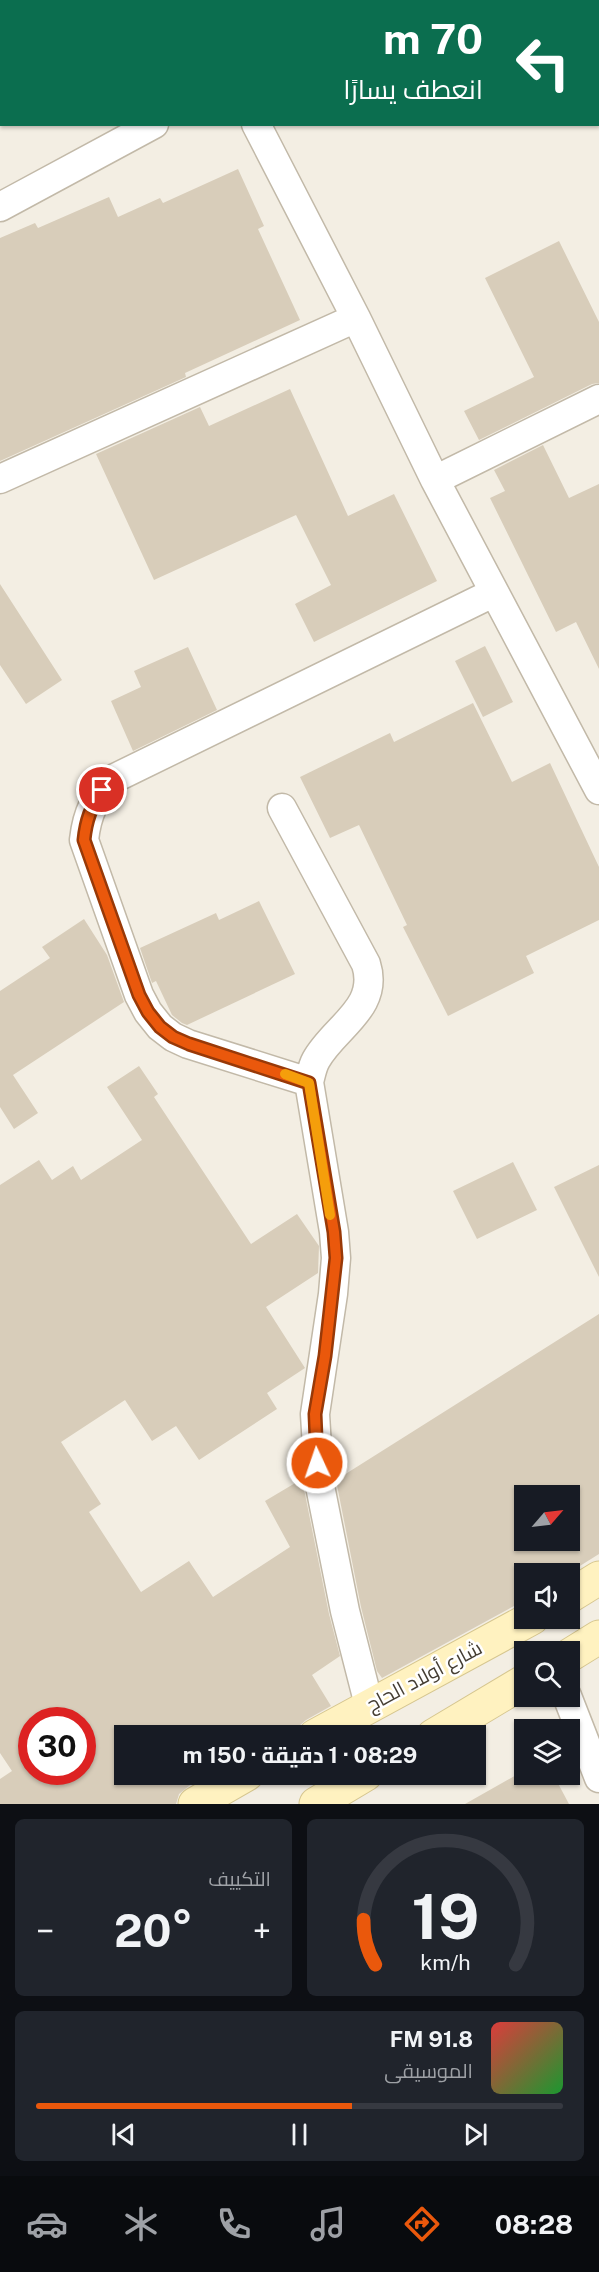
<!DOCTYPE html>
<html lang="ar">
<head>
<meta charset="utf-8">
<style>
  body { margin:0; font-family:"Public Sans",Cairo,sans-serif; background:#20242c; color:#f1f3f6; direction:rtl; height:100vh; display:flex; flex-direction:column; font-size:22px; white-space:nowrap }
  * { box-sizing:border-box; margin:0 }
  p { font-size:20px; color:#9ea1a6 }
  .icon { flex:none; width:33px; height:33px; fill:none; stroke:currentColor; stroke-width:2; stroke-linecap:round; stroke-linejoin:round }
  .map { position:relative; height:1804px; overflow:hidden; direction:ltr }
  .panel { display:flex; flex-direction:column; gap:15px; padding:15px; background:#0d0f14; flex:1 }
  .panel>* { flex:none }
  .top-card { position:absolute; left:0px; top:0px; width:600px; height:126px; box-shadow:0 2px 4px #0004; direction:rtl; background:#0b6e4f; color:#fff; overflow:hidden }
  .needle { width:39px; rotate:62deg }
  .fabs { position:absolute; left:514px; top:1485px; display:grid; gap:12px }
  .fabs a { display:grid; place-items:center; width:66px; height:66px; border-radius:0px; background:#171b24; box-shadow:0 2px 4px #0004; font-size:30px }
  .speed { position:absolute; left:18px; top:1707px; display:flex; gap:12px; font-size:30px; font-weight:700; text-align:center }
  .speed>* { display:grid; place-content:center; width:78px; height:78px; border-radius:50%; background:#171b24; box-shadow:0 2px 4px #0004; line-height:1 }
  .speed .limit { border:9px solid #d22; background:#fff; color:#111 }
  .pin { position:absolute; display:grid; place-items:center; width:51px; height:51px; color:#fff; margin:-26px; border:3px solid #fff; border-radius:50%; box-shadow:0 2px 6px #0007 }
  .me { position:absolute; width:66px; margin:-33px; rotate:357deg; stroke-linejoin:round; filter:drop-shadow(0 0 4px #0008) }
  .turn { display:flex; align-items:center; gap:21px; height:126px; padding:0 18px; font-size:27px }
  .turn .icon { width:78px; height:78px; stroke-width:2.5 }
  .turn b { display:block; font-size:42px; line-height:51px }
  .big { font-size:45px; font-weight:700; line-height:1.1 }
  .panel .tile { flex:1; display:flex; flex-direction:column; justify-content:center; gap:9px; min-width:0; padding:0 21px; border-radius:9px; background:#20242c }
  .panel .dial { align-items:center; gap:0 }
  .dial svg { height:156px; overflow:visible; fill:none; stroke:#363941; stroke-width:7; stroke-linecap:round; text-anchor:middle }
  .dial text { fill:#f1f3f6; stroke:none }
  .song { display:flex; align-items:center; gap:18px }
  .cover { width:72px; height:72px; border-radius:9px; background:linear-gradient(135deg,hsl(0 70% 55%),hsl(130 70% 35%)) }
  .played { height:6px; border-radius:3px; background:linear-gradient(90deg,#ea580c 60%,#363941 60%) }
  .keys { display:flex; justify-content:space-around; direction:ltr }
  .heat { display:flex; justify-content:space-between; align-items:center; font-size:33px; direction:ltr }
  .panel .tiles { flex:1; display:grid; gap:15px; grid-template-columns:1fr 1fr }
  .tile:last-child { grid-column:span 2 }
  .trip { position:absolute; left:114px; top:1725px; width:372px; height:60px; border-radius:0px; background:#171b24; box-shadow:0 2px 4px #0004; font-weight:700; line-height:60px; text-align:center; direction:rtl }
  .dock { display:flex; height:96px; justify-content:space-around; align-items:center; background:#090b0e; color:#9ea1a6 }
  .dock .icon { width:42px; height:42px }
  .dock .selected { color:#ea580c }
  .dock b { font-size:27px; color:#f1f3f6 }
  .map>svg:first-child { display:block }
  .building { fill:#d8cdba; fill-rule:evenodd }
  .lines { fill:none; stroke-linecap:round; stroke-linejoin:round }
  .lane-casing { stroke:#c2b9a8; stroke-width:16 }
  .street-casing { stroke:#c2b9a8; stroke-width:31 }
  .secondary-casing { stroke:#d6c68f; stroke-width:35 }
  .lane { stroke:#fff; stroke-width:14 }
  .street { stroke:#fff; stroke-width:28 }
  .secondary { stroke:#fff2c0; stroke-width:33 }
  .route-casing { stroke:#983908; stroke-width:15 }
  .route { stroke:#ea580c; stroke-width:10 }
  .slow { stroke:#f59e0b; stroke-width:10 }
  .labels { text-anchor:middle; stroke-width:5; stroke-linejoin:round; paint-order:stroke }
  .street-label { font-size:20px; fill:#453e33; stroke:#fff }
</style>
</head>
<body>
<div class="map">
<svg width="599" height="1804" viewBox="0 0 599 1804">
  <rect width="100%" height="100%" fill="#f3eee3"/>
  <path class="building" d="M238 169 264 226 258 229 300 320 185 373 186 377 0 461V238L35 223 38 228 109 197 118 217 160 198 163 203Z
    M559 241 599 322V383L592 384 479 440 464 411 534 377 485 278Z
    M290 389 348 516 394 494 437 581 314 642 295 604 331 585 296 515 154 580 96 454 200 407 209 426Z
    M543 445 569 498 599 484V669L576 622 556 632 490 498 505 491 494 470Z
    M0 584 62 680 26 704 0 665Z
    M485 646 513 702 483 717 455 661Z
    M188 647 217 710 133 751 111 701 141 687 134 671Z
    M473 703 512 782 550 763 599 867V920L526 956 534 973 448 1016 403 927 407 925 359 825 330 838 300 777 390 733 394 742Z
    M259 901 295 974 187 1025 182 1023 172 1015 156 981 152 983 140 948 216 913 219 920Z
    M84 919 107 955 124 1002 13 1075 38 1113 14 1129 0 1107V991L50 958 42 947Z
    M139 1066 158 1094 154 1097 251 1244 297 1214 319 1246 318 1273 266 1307 305 1368 267 1393 277 1409 199 1460 176 1426 152 1441 125 1400 61 1442 101 1504 89 1512 141 1592 189 1561 213 1597 290 1547 265 1501 302 1479 329 1614 340 1656 312 1675 331 1706 306 1720 299 1726 295 1736H124V1774H204L179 1794 176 1804H0V1779L12 1771 0 1753V1185L39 1160 52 1180 73 1166 81 1180 142 1140 107 1087ZM32 1720H82V1772H32Z
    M513 1162 537 1210 477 1239 453 1191Z
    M599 1165V1277L554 1187Z
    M599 1314V1554L567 1574H525V1600L382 1678 377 1671 361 1607 336 1480ZM525 1496H570V1540H525Z
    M518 1774H553L569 1804H465Z"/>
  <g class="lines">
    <g class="lane-casing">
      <path id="lane" d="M197 2V0
        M406 2 408 0"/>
    </g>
    <g class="street-casing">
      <path id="street" d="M256 124 356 318 435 480 599 790
        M0 207 154 124
        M0 479 356 318
        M435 480 599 399
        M282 808 366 964C380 1008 334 1027 316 1060 312 1067 311 1075 309 1082L334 1232 336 1258 333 1294 315 1414 319 1481 345 1611 369 1705
        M309 1082 188 1044 173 1037 160 1027 148 1012 139 995 84 840C87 813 95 796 115 778L493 593
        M567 1696 599 1778"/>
    </g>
    <g class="secondary-casing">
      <path id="secondary" d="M570 1596 599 1578
        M570 1655 599 1637
        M315 1736 532 1618
        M433 1736 525 1681
        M195 1804 247 1774
        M316 1804 366 1774"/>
    </g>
    <use href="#lane" class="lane"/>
    <use href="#street" class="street"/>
    <use href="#secondary" class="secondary"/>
  </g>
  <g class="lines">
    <g class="route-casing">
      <path id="route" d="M102 790C91 807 86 820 84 840L139 995 148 1012 160 1027 173 1037 189 1044 309 1083 334 1232 336 1258 325 1356 315 1414 317 1463"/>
    </g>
    <use href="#route" class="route"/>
    <path class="slow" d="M285 1074 309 1083 330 1215"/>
  </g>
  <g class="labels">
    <g class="street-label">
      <text transform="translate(424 1676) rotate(-28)" y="7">شارع أولاد الحاج</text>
    </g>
  </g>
</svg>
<div class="fabs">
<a><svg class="needle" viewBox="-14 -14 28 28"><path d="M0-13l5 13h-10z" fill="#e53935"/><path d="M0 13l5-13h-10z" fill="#9ea1a6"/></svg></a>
<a><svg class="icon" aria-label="sound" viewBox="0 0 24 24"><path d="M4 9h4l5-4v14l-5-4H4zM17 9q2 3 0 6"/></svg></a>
<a><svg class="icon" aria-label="search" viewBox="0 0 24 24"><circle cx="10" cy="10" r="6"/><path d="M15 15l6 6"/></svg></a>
<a><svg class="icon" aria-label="layers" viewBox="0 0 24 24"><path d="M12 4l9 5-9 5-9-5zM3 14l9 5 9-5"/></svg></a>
</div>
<div class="speed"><div class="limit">30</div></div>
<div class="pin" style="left:102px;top:790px;background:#d93025"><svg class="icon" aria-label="arrive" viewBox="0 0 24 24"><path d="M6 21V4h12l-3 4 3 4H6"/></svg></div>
<svg class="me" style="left:317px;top:1463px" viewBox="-20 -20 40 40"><circle r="17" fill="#ea580c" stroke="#fff" stroke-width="3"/><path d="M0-11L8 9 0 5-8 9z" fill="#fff"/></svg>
<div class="trip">08:29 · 1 دقيقة · 150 m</div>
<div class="top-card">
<div class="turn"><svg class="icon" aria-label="left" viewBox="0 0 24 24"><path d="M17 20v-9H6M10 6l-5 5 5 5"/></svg><div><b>70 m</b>انعطف يسارًا</div></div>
</div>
</div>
<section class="panel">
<div class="tiles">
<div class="tile dial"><svg viewBox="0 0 100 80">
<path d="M14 69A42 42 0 1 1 86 69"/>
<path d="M14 69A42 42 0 0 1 8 46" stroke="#ea580c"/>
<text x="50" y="56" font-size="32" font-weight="700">19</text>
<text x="50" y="72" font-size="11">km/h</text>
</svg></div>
<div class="tile"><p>التكييف</p>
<div class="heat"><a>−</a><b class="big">20°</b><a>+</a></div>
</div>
<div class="tile">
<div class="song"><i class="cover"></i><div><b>91.8 FM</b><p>الموسيقى</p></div></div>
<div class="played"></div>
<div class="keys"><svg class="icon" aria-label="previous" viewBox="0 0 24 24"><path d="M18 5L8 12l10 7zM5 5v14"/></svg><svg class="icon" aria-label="pause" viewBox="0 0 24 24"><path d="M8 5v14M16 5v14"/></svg><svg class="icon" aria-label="next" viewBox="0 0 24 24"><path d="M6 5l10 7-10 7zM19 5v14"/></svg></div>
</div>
</div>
</section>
<nav class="dock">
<b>08:28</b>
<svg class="icon selected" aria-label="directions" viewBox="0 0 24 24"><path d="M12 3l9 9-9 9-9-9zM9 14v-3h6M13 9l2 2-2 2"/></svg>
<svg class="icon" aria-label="music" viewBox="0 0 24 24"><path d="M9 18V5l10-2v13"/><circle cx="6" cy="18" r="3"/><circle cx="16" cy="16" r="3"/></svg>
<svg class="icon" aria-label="phone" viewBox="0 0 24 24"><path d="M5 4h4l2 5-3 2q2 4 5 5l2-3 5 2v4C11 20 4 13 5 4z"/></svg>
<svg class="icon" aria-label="climate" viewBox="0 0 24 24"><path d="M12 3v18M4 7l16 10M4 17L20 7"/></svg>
<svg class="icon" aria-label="car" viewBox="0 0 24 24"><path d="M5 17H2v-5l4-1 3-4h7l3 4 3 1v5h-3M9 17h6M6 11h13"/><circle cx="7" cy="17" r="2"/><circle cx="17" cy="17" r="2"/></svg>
</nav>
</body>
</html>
